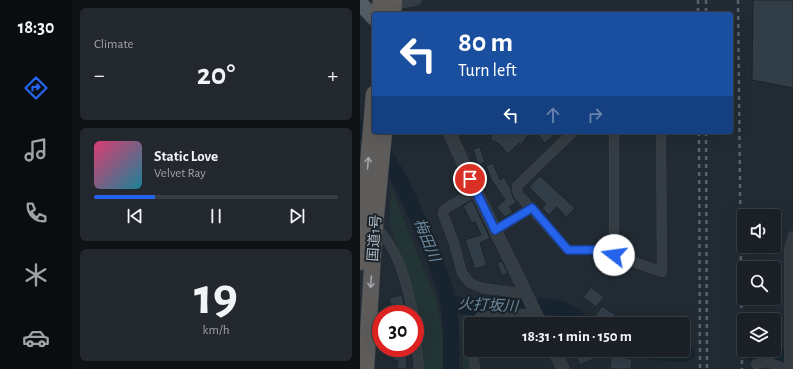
<!DOCTYPE html>
<html lang="en">
<head>
<meta charset="utf-8">
<style>
  body { margin:0; font-family:"Alegreya Sans","Noto Sans JP",sans-serif; background:#23282e; color:#f1f3f6; height:100vh; display:flex; flex-direction:column; font-size:15px; white-space:nowrap }
  * { box-sizing:border-box; margin:0 }
  p { font-size:13px; color:#9fa3a7 }
  .icon { flex:none; width:22px; height:22px; fill:none; stroke:currentColor; stroke-width:2; stroke-linecap:round; stroke-linejoin:round }
  .map { position:relative; flex:1; overflow:hidden }
  .sheet { display:flex; flex-direction:column; gap:8px; padding:8px; background:#0e1215; width:288px }
  .sheet>* { flex:none }
  .top-card { position:absolute; left:12px; top:12px; width:361px; height:122px; border-radius:4px; box-shadow:0 4px 16px #0002,0 0 0 1px #383e43; background:#1a4fa0; color:#fff; overflow:hidden }
  .buttons { position:absolute; left:377px; top:209px; display:grid; gap:8px }
  .buttons a { display:grid; place-items:center; width:44px; height:44px; border-radius:4px; background:#1a2026; box-shadow:0 4px 16px #0002,0 0 0 1px #383e43; font-size:20px }
  .speed { position:absolute; left:12px; top:305px; display:flex; gap:8px; font-size:20px; font-weight:700; text-align:center }
  .speed>* { display:grid; place-content:center; width:52px; height:52px; border-radius:50%; background:#1a2026; box-shadow:0 4px 16px #0002,0 0 0 1px #383e43; line-height:1 }
  .speed .limit { border:6px solid #d22; background:#fff; color:#111 }
  .pin { position:absolute; display:grid; place-items:center; width:34px; height:34px; color:#fff; margin:-17px; border:2px solid #fff; border-radius:50%; box-shadow:0 1px 4px #0007 }
  .me { position:absolute; width:44px; margin:-22px; rotate:285deg; stroke-linejoin:round; filter:drop-shadow(0 0 3px #0008) }
  .turn { display:flex; align-items:center; gap:14px; height:84px; padding:0 20px; font-size:18px }
  .turn .icon { width:52px; height:52px; stroke-width:2.5 }
  .turn b { display:block; font-size:28px; line-height:34px }
  .lanes { display:flex; align-items:center; height:38px; padding:0 20px; background:#0003; justify-content:center; gap:20px; direction:ltr }
  .lanes .off { opacity:.35 }
  .big { font-size:30px; font-weight:600; line-height:1.1 }
  .sheet .widget { flex:1; display:flex; flex-direction:column; justify-content:center; gap:6px; min-width:0; padding:0 14px; border-radius:6px; background:#23282e }
  .sheet .dial { align-items:center; gap:0 }
  .dial b { font-size:52px; line-height:1 }
  .song { display:flex; align-items:center; gap:12px }
  .cover { width:48px; height:48px; border-radius:6px; background:linear-gradient(135deg,hsl(340 70% 55%),hsl(190 70% 35%)) }
  .played { height:4px; border-radius:2px; background:linear-gradient(90deg,#2563eb 25%,#383e43 25%) }
  .keys { display:flex; justify-content:space-around; direction:ltr }
  .heat { display:flex; justify-content:space-between; align-items:center; font-size:22px; direction:ltr }
  .trip { position:absolute; left:104px; top:317px; width:226px; height:40px; border-radius:4px; background:#1a2026; box-shadow:0 4px 16px #0002,0 0 0 1px #383e43; font-weight:600; line-height:40px; text-align:center }
  main { display:flex; flex:1; min-height:0 }
  .menu { display:flex; flex-direction:column; width:72px; justify-content:space-around; align-items:center; background:#0a0d0f; color:#9fa3a7 }
  .menu .icon { width:28px; height:28px }
  .menu .active { color:#2563eb }
  .menu b { font-size:18px; color:#f1f3f6 }
  .map>svg:first-child { display:block }
  .green { fill:#233434 }
  .lines { fill:none; stroke-linecap:round; stroke-linejoin:round }
  .river { stroke:#17242f; stroke-width:16 }
  .building { fill:#313d47; stroke:#1c242b }
  .minor-casing { stroke:#3e464e; stroke-width:10 }
  .tertiary-casing { stroke:#3e464e; stroke-width:13 }
  .primary-casing { stroke:#3e464e; stroke-width:16 }
  .trunk-casing { stroke:#3f484f; stroke-width:17 }
  .minor { stroke:#353d44; stroke-width:9 }
  .tertiary { stroke:#353d44; stroke-width:12 }
  .primary { stroke:#535c64; stroke-width:15 }
  .trunk { stroke:#5e5c5b; stroke-width:16 }
  .rail { stroke:#57626b; stroke-width:2.5; stroke-dasharray:4 4; stroke-linecap:butt }
  .oneway { stroke:#9fa6ad }
  .route-casing { stroke:#184099; stroke-width:10 }
  .route { stroke:#2563eb; stroke-width:7 }
  .labels { text-anchor:middle; stroke-width:4; stroke-linejoin:round; paint-order:stroke }
  .street-label { font-size:14px; fill:#afb8c1; stroke:#1a2229 }
  .water-label { font-size:15px; font-style:italic; fill:#6b879c; stroke:#1a2229 }
</style>
</head>
<body>
<main>
<nav class="menu">
<b>18:30</b>
<svg class="icon active" aria-label="directions" viewBox="0 0 24 24"><path d="M12 3l9 9-9 9-9-9zM9 14v-3h6M13 9l2 2-2 2"/></svg>
<svg class="icon" aria-label="music" viewBox="0 0 24 24"><path d="M9 18V5l10-2v13"/><circle cx="6" cy="18" r="3"/><circle cx="16" cy="16" r="3"/></svg>
<svg class="icon" aria-label="phone" viewBox="0 0 24 24"><path d="M5 4h4l2 5-3 2q2 4 5 5l2-3 5 2v4C11 20 4 13 5 4z"/></svg>
<svg class="icon" aria-label="climate" viewBox="0 0 24 24"><path d="M12 3v18M4 7l16 10M4 17L20 7"/></svg>
<svg class="icon" aria-label="car" viewBox="0 0 24 24"><path d="M5 17H2v-5l4-1 3-4h7l3 4 3 1v5h-3M9 17h6M6 11h13"/><circle cx="7" cy="17" r="2"/><circle cx="17" cy="17" r="2"/></svg>
</nav>
<section class="sheet">
<div class="widget"><p>Climate</p>
<div class="heat"><a>−</a><b class="big">20°</b><a>+</a></div>
</div>
<div class="widget">
<div class="song"><i class="cover"></i><div><b>Static Love</b><p>Velvet Ray</p></div></div>
<div class="played"></div>
<div class="keys"><svg class="icon" aria-label="previous" viewBox="0 0 24 24"><path d="M18 5L8 12l10 7zM5 5v14"/></svg><svg class="icon" aria-label="pause" viewBox="0 0 24 24"><path d="M8 5v14M16 5v14"/></svg><svg class="icon" aria-label="next" viewBox="0 0 24 24"><path d="M6 5l10 7-10 7zM19 5v14"/></svg></div>
</div>
<div class="widget dial"><b>19</b><p>km/h</p></div>
</section>
<div class="map">
<svg width="433" height="369" viewBox="0 0 433 369">
  <rect width="100%" height="100%" fill="#222b33"/>
  <path class="green" d="M31 188 76 299 84 339 86 369H64L62 347 56 308 45 265 30 225Z
    M106 310 115 312 108 321 110 369H103L100 321Z"/>
  <g class="lines">
    <path class="river" d="M0 127C33 156 48 197 65 236 73 257 84 279 88 302 92 323 91 348 91 369
      M88 302 105 307 167 306
      M182 306C200 307 210 310 222 324
      M282 350 317 354 327 353
      M392 353 420 356 433 361"/>
  </g>
  <path class="building" d="M393 0H433V88L392 80Z
    M134 132H170L161 145 159 143 148 154 139 144 130 139Z
    M175 132H197L185 143Z
    M120 147 125 162 118 165 113 149Z
    M133 163 140 180 144 177 151 189 153 198 157 202 149 207 153 212 145 217 136 207 145 200 131 179 126 166Z
    M180 176 215 208 206 217 197 207 189 215 182 208 186 204 169 187Z
    M112 200 130 238 120 243 127 265 115 269 105 240 121 235 115 222 112 223 103 206Z
    M142 261 148 273 142 276 137 263Z
    M231 287 244 297 236 307 223 297Z
    M42 295 46 314H33L29 298Z
    M242 306 256 315 250 324H246L235 316Z
    M34 348H48L46 369H37L38 361H33Z
    M123 350H139L140 357 124 359Z
    M213 350H253L220 365Z
    M251 356 272 359 271 369H250Z"/>
  <g class="lines">
    <g class="minor-casing">
      <path id="minor" d="M34 5 57 0
        M213 132 157 186 158 194 208 250H234L254 255 302 272 301 132
        M254 132V255
        M116 191 88 207 84 210 83 214 94 243 102 273 110 283 122 288 166 294
        M15 227C39 248 47 284 53 314
        M135 230 172 208
        M113 324 121 316 176 313
        M55 327 59 369
        M113 350 115 369
        M396 364 408 362 426 369
        M429 369V249L433 236"/>
    </g>
    <g class="tertiary-casing">
      <path id="tertiary" d="M89 132 116 191 181 324
        M194 350 203 369"/>
    </g>
    <g class="primary-casing">
      <path id="primary" d="M0 3 14 18"/>
    </g>
    <g class="trunk-casing">
      <path id="trunk" d="M19 14 21 0
        M33 14 34 0
        M0 262 14 94
        M6 369 14 236 24 132"/>
    </g>
    <use href="#minor" class="minor"/>
    <use href="#tertiary" class="tertiary"/>
    <use href="#primary" class="primary"/>
    <use href="#trunk" class="trunk"/>
    <path class="rail" d="M338 0V14
      M346 0V14
      M378 0 382 369
      M339 132 340 369
      M346 132 347 369"/>
  </g>
  <defs><path id="oneway-shaft" d="M-6 0H5M1.5-3L5.5 0L1.5 3" fill="none" stroke-width="1.6" stroke-linecap="round" stroke-linejoin="round"/></defs>
  <g class="oneway">
    <use href="#oneway-shaft" transform="translate(8 163) rotate(-85)"/>
    <use href="#oneway-shaft" transform="translate(11 282) rotate(93)"/>
  </g>
  <g class="lines">
    <g class="route-casing">
      <path id="route" d="M110 179 135 230 172 208 208 250H234L254 255"/>
    </g>
    <use href="#route" class="route"/>
  </g>
  <g class="labels">
    <g class="street-label">
      <text transform="translate(14 238) rotate(-86)" y="5">国道1号</text>
    </g>
    <g class="water-label">
      <text transform="translate(67 240) rotate(68)" y="5">梅田川</text>
      <text transform="translate(128 305) rotate(3)" y="5">火打坂川</text>
    </g>
  </g>
</svg>
<div class="buttons">
<a><svg class="icon" aria-label="sound" viewBox="0 0 24 24"><path d="M4 9h4l5-4v14l-5-4H4zM17 9q2 3 0 6"/></svg></a>
<a><svg class="icon" aria-label="search" viewBox="0 0 24 24"><circle cx="10" cy="10" r="6"/><path d="M15 15l6 6"/></svg></a>
<a><svg class="icon" aria-label="layers" viewBox="0 0 24 24"><path d="M12 4l9 5-9 5-9-5zM3 14l9 5 9-5"/></svg></a>
</div>
<div class="speed"><div class="limit">30</div></div>
<div class="pin" style="left:110px;top:179px;background:#d93025"><svg class="icon" aria-label="arrive" viewBox="0 0 24 24"><path d="M6 21V4h12l-3 4 3 4H6"/></svg></div>
<svg class="me" style="left:254px;top:255px" viewBox="-20 -20 40 40"><circle r="19" fill="#fff"/><path d="M0-13L10 11 0 6-10 11z" fill="#2563eb"/></svg>
<div class="trip">18:31 · 1 min · 150 m</div>
<div class="top-card">
<div class="turn"><svg class="icon" aria-label="left" viewBox="0 0 24 24"><path d="M17 20v-9H6M10 6l-5 5 5 5"/></svg><div><b>80 m</b>Turn left</div></div>
<div class="lanes"><svg class="icon" aria-label="left" viewBox="0 0 24 24"><path d="M17 20v-9H6M10 6l-5 5 5 5"/></svg><svg class="icon off" aria-label="ahead" viewBox="0 0 24 24"><path d="M12 20V5M6 11l6-6 6 6"/></svg><svg class="icon off" aria-label="right" viewBox="0 0 24 24"><path d="M7 20v-9h11M14 6l5 5-5 5"/></svg></div>
</div>
</div>
</main>
</body>
</html>
